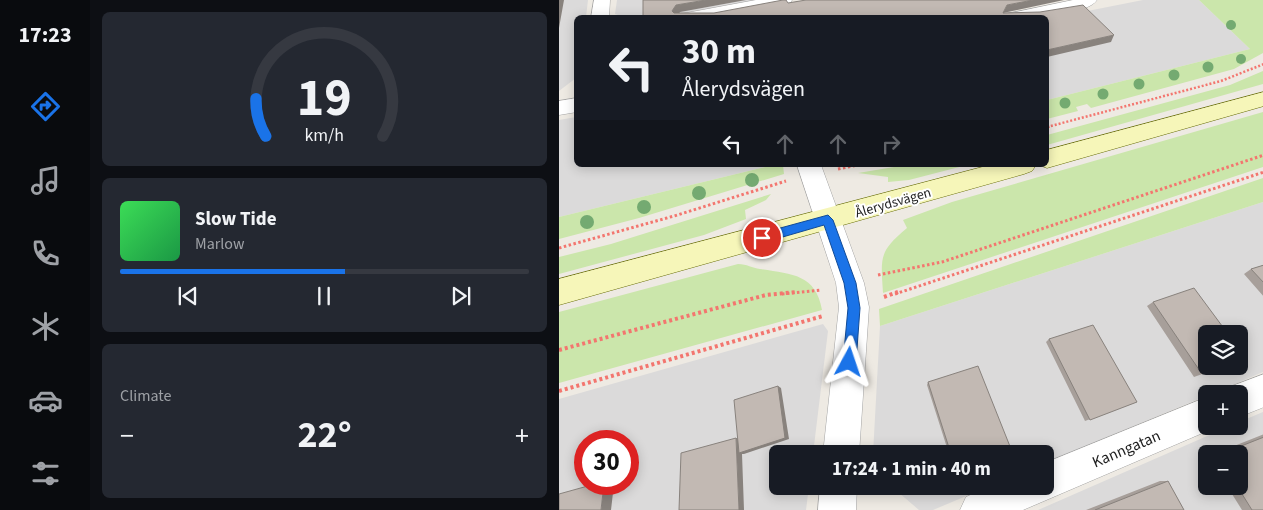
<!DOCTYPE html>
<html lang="en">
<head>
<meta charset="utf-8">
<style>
  body { margin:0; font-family:"Source Sans 3",sans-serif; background:#242831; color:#f1f3f6; height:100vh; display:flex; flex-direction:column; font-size:19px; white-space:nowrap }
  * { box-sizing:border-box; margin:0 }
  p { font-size:16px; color:#9ea1a6 }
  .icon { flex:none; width:28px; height:28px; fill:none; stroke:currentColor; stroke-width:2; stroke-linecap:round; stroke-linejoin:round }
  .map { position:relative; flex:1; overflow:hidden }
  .side { display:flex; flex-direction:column; gap:12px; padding:12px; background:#0d0f14; width:469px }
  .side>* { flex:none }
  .hud { position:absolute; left:15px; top:15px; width:475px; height:152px; border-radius:8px; box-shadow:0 2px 12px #0003; background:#171b24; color:#f1f3f6; overflow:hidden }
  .fabs { position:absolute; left:639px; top:325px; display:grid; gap:10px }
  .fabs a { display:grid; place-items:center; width:50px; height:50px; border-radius:8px; background:#171b24; box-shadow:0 2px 12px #0003; font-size:25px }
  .speed { position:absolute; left:15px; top:430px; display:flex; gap:10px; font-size:25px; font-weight:700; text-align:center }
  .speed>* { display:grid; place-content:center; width:65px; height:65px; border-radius:50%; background:#171b24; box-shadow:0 2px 12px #0003; line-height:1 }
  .speed .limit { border:8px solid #d22; background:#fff; color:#111 }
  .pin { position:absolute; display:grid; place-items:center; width:42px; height:42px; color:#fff; margin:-21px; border:2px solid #fff; border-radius:50%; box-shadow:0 1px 5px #0007 }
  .me { position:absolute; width:55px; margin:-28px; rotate:5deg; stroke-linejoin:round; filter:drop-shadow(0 0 4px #0008) }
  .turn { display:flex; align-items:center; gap:18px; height:105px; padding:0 25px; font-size:22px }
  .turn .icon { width:65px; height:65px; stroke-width:2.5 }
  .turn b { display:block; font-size:35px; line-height:42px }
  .lanes { display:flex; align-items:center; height:48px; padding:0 25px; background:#0003; justify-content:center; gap:25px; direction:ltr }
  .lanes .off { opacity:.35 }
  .big { font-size:38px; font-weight:700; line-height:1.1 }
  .side .tile { flex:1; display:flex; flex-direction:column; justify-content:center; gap:8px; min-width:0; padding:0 18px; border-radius:8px; background:#242831 }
  .side .dial { align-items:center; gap:0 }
  .dial svg { height:130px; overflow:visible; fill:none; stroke:#363941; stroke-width:7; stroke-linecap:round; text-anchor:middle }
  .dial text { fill:#f1f3f6; stroke:none }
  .song { display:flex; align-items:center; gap:15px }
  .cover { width:60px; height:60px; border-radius:8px; background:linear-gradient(135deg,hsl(130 70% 55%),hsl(140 70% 35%)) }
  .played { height:5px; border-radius:2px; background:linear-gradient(90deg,#1a73e8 55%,#363941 55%) }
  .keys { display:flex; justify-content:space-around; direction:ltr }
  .heat { display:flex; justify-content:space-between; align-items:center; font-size:28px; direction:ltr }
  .trip { position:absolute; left:210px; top:445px; width:285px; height:50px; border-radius:8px; background:#171b24; box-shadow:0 2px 12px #0003; font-weight:700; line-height:50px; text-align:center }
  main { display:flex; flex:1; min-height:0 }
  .dock { display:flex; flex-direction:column; width:90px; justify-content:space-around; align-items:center; background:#090b0e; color:#9ea1a6 }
  .dock .icon { width:35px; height:35px }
  .dock .active { color:#1a73e8 }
  .dock b { font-size:22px; color:#f1f3f6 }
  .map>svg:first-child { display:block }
  .residential { fill:#dbdada; fill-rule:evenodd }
  .grass { fill:#cbe6ab }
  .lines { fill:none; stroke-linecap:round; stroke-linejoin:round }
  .minor-casing { stroke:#a4a4a4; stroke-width:1 }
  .secondary-casing { stroke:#696f0a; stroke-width:1 }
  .path-far2 { stroke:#f3766f; stroke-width:2.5; stroke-dasharray:2 2; stroke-linecap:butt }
  .path-far1 { stroke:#f3766f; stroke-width:3; stroke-dasharray:2.5 2.5; stroke-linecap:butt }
  .path { stroke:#f3766f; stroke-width:4; stroke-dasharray:3 3; stroke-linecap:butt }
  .minor { fill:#fff; fill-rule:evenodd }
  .secondary { fill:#f6f6b9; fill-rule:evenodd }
  .tree { fill:#74aa71 }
  .wall { fill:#a79f9a }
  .shaded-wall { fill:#88827d }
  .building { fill:#c2b9b3; stroke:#88827d }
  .route { fill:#1a73e8; stroke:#114b97 }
  .labels { text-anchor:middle; stroke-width:4; stroke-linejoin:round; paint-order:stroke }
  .street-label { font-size:14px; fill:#1d1d1d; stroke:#fff }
  .near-street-label { font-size:16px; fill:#1d1d1d; stroke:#fff }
</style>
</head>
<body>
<main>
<nav class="dock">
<b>17:23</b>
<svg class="icon active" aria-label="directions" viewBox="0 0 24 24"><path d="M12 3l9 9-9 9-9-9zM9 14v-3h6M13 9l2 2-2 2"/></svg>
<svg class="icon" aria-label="music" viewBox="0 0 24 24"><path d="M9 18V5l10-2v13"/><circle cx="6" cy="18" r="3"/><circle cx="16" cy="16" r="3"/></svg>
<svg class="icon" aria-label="phone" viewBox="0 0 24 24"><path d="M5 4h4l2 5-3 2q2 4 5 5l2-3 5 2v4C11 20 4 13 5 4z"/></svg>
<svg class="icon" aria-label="climate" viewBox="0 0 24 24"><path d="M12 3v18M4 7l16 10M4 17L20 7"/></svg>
<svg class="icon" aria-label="car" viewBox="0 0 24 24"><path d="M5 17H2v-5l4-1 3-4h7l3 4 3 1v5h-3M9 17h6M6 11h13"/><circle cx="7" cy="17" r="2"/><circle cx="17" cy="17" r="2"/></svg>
<svg class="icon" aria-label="filters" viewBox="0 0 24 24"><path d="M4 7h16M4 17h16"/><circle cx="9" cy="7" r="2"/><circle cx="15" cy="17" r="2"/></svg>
</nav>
<section class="side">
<div class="tile dial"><svg viewBox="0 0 100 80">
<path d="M14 69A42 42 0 1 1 86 69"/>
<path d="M14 69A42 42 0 0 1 8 46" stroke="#1a73e8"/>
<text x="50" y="56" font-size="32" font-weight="700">19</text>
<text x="50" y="72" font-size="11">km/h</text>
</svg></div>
<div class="tile">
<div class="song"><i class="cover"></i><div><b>Slow Tide</b><p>Marlow</p></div></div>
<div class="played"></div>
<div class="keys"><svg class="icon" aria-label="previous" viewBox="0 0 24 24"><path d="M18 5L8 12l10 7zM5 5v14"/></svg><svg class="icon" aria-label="pause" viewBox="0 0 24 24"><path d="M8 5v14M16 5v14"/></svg><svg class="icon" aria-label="next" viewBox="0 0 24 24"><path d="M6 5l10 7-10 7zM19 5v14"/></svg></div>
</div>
<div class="tile"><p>Climate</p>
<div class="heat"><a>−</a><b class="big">22°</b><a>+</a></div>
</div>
</section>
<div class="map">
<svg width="705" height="510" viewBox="0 0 705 510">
  <rect width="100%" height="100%" fill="#eeeae3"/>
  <path class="residential" d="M0 0H29L27 17 18 18 17 78 0 91Z
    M58 0H200L99 17H64L56 14Z
    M584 0H640L691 49 488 100V19Z
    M17 117 18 165H214L0 217V120Z
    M704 202V372L653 394H648L647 396 486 463V454H314L321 326ZM648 334H680V366H648Z
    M264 324 269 331 254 454H219V486H250L247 510H0V399ZM26 441H69V484H26Z
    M704 412V510H479L671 426H680V422ZM648 454H680V486H648Z
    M332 486H431L374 510H360Z"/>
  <path class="grass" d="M640 0H704V53L675 69 532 108 528 104 517 107 519 111 488 119V100L691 49Z
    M704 71V84L488 145V135L671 85Z
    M704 112V167L324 293C322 258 319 252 348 228L344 220 393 202Z
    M214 165H224L225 174 80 218 0 239V217Z
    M347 165H408L350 180 329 182V177L299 173Z
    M704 178V202L321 326 320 309Z
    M212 194 207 200 186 210 187 219 145 235 0 274V257L52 244Z
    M179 264C188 264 193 268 201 269 232 274 257 274 263 310L0 383V312Z"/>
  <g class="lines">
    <g class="minor-casing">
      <path id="minor" d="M35 0H51L50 18H32Z
        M197 0H233L231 4 225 5 158 18H118L121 14 127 13Z
        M514 0H538C528 16 463 18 444 18L447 14Z
        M18 98V112L0 115V101Z
        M238 165H262L305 283 310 307 300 454H264L280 307 277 283Z
        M705 374V407L680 417V394H666L668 388Z
        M648 397V426H660L464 510H401L407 497 431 486H486V463Z
        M261 486H298L297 510H259Z"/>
    </g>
    <g class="secondary-casing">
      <path id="secondary" d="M705 92V106L488 168 480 165H488V150Z
        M431 165H477L473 171 465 174 0 305V279Z"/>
    </g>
    <path class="path-far2" d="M488 127 662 81 705 64"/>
    <path class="path-far1" d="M488 127 491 126
      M279 169 299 165
      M0 248 115 216 227 181
      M319 275 383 262 705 155
      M223 294 262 290
      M336 294 705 172"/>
    <path class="path" d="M325 297 339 292
      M0 350 207 295 237 292
      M0 391 264 316"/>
    <use href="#minor" class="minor"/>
    <use href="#secondary" class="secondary"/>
  </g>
  <g class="tree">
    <circle cx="672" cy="25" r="5"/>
    <circle cx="682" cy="59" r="5"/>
    <circle cx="649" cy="67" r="5.5"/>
    <circle cx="615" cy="75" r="5.5"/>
    <circle cx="580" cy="84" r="5.5"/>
    <circle cx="544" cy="94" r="5.5"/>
    <circle cx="506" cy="103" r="5.5"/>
    <circle cx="193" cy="180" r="7"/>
    <circle cx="140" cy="193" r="7"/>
    <circle cx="85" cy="207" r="7"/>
    <circle cx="28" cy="222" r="7"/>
  </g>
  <path class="wall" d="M705 265V297L685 274 692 269Z
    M594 302 665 366 635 377 588 306Z
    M490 339 578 402 526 421 487 342Z
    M369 382 454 454H390L368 385Z
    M705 434V510H683L668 486H680V454H655Z
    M601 481H609L625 510H527Z"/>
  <path class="shaded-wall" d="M0 0H5L0 28Z
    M147 0H187L121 12 117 18 113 11 117 5Z
    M474 0H505L444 13 448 5Z
    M555 35 552 42 488 57V50Z
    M219 386 222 388 230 439 185 454H183L185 510H180L177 438 182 439Z
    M45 484H55L52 510H42Z"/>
  <path class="building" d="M84 0H147L117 5 113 11 115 13H155L224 0H227L229 3 247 0H474L448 5 444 13 481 12 524 5 555 35 488 50V18H84Z
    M705 265V283L692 269Z
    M635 288 669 334H648V366H665L643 374 594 302Z
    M534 325 578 402 531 420 490 339Z
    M680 348 687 358 680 361Z
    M419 366 454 454H392L369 382Z
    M219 386 226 438 180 453 175 400Z
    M705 437V510H693L678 486H680V454H662Z
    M177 438 180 510H120L122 453Z
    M609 481 625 510H536Z
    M36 484H45L42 510H0V494Z"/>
  <path class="route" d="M269 215 274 220 297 283 301 308 297 362 295 367 290 369 286 367 284 362 289 308 285 283 265 225 203 243 197 238 203 233Z"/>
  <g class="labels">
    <g class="street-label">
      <text transform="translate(334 202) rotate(-16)" y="5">Ålerydsvägen</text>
    </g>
    <g class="near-street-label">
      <text transform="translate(567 448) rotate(-23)" y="6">Kanngatan</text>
    </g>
  </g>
</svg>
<div class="fabs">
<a><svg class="icon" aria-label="layers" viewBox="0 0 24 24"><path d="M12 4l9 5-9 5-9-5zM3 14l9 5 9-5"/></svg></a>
<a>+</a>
<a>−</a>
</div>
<div class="speed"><div class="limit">30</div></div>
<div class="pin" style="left:203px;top:238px;background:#d93025"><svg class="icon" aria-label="arrive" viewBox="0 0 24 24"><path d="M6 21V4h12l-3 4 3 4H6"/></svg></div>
<svg class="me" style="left:290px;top:362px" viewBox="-20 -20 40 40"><path d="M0-17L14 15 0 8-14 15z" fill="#1a73e8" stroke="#fff" stroke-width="4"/></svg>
<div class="trip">17:24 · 1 min · 40 m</div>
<div class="hud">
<div class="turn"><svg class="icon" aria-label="left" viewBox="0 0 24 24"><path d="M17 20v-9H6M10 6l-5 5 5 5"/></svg><div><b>30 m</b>Ålerydsvägen</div></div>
<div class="lanes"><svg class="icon" aria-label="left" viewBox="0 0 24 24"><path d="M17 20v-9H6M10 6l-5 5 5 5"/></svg><svg class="icon off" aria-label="ahead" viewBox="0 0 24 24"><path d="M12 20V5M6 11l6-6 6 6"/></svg><svg class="icon off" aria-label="ahead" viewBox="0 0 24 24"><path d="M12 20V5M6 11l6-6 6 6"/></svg><svg class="icon off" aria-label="right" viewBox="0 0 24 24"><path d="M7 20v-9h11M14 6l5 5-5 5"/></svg></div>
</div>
</div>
</main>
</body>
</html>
